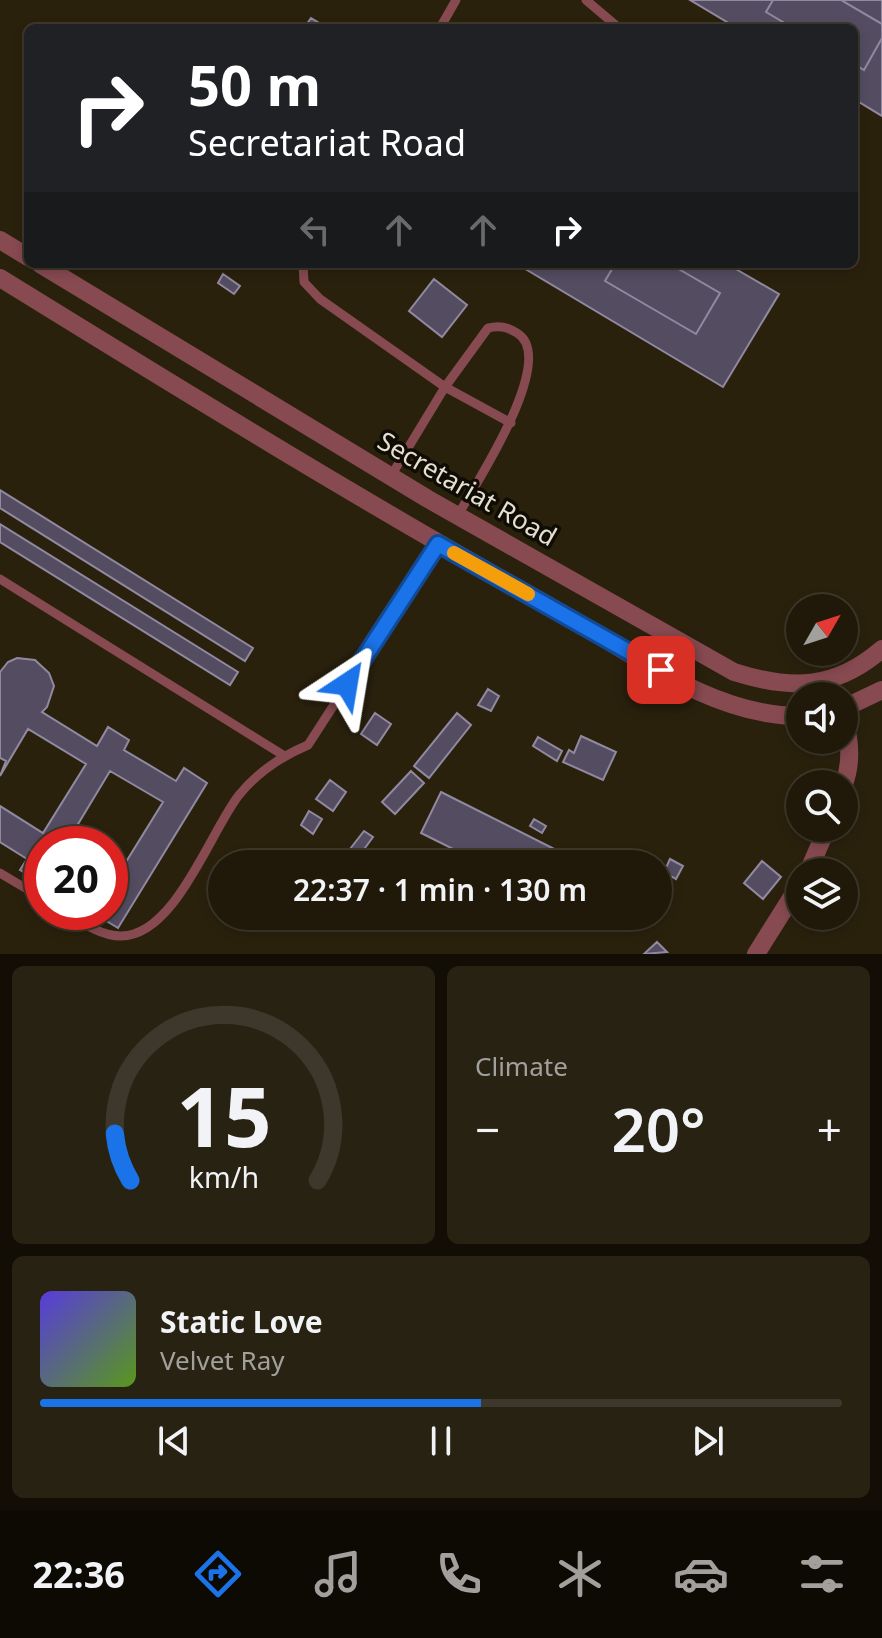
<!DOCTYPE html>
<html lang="en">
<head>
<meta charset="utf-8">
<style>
  body { margin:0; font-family:"Noto Sans",sans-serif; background:#282213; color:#f1f3f6; height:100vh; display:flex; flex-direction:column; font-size:30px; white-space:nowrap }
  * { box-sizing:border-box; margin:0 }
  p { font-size:26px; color:#a2a09c }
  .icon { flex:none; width:44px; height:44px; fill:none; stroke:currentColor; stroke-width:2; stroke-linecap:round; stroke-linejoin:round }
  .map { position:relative; height:954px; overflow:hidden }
  .sheet { display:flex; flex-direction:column; gap:12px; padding:12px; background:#120e06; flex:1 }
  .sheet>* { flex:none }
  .hud { position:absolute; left:24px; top:24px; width:834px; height:244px; border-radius:12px; box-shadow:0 4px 12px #0003,0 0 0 2px #3d382b; background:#202124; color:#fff; overflow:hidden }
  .needle { width:52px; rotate:51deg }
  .fabs { position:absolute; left:786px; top:594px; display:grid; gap:16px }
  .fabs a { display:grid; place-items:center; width:72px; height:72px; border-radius:50%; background:#20190a; box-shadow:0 4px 12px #0003,0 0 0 2px #3d382b; font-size:40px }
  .speed { position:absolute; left:24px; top:826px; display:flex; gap:16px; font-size:40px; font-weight:700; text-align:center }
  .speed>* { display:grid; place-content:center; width:104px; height:104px; border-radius:50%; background:#20190a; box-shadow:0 4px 12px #0003,0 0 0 2px #3d382b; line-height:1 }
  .speed .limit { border:12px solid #d22; background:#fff; color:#111 }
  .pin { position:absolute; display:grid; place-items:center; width:68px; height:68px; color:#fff; margin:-34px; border-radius:16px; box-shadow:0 4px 12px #0006 }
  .me { position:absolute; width:88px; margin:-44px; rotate:33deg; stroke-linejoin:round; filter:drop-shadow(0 0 6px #0008) }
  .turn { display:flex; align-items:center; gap:28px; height:168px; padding:0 32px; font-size:36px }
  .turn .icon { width:104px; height:104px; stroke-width:2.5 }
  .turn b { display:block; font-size:56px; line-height:68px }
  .lanes { display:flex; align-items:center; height:76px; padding:0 32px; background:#0003; justify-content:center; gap:40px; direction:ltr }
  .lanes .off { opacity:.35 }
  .big { font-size:60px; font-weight:600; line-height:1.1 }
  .sheet .tile { flex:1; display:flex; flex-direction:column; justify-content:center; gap:12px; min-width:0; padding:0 28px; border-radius:12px; background:#282213 }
  .sheet .dial { align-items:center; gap:0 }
  .dial svg { height:208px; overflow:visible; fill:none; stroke:#3d382b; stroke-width:7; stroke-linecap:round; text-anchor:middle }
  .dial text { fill:#f1f3f6; stroke:none }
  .song { display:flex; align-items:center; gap:24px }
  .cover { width:96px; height:96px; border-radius:12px; background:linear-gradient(135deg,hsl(250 70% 55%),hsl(90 70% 35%)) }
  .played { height:8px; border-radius:4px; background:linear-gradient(90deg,#1a73e8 55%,#3d382b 55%) }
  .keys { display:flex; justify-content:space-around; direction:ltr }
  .heat { display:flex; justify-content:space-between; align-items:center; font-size:44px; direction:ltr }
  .sheet .tiles { flex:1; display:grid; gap:12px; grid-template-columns:1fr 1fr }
  .tile:last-child { grid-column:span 2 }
  .trip { position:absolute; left:208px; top:850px; width:464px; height:80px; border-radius:40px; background:#20190a; box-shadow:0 4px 12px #0003,0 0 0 2px #3d382b; font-weight:600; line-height:80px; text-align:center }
  .tab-bar { display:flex; height:128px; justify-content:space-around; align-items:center; background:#0d0a04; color:#a2a09c }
  .tab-bar .icon { width:56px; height:56px }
  .tab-bar .on { color:#1a73e8 }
  .tab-bar b { font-size:36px; color:#f1f3f6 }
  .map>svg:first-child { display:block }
  .building { fill:#544d62; stroke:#9189a1; stroke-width:2 }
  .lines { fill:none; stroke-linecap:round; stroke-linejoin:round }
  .lane { stroke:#874a51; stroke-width:9 }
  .street { stroke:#874a51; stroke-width:18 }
  .route-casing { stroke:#114b97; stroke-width:20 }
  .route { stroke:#1a73e8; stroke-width:14 }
  .slow { stroke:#f59e0b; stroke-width:14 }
  .labels { text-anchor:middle; stroke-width:7; stroke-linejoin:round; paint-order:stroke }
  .street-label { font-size:26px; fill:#e4dfd2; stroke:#0f0c04 }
</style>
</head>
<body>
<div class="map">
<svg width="882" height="954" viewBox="0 0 882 954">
  <rect width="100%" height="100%" fill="#2a210d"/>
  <path class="building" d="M690 0H773L766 12 793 28H737Z
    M773 0H841L882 24V38L864 70 854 64V28H793L766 12Z
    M841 0H882V24Z
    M311 18 324 26 322 28H304Z
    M882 38V116L854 99V64L864 70Z
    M517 264H615L605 281 696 334 720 293 670 264H727L779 294 723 387Z
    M615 264H670L720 293 696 334 605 281Z
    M223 274 240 286 234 294 218 283Z
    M434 279 467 305 442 337 409 311Z
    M0 490 253 648 245 661 0 508Z
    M0 524 238 672 230 685 0 542Z
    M17 658 35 660 49 673 54 686 47 707 42 712 97 746 108 727 129 740 124 750 176 781 184 768 207 783 118 928 95 914 110 912V874L116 878 163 802 110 771 66 844H42V883L20 870 27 859 0 842V806L43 833 86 764 28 729 0 776 6 761 0 758V672L8 662Z
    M488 689 499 696 491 711 478 705Z
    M375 713 391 724 377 745 361 734Z
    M457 713 471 725 429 778 414 766Z
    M581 736 616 752 603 780 563 762 569 750 574 753Z
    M538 737 562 751 557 761 533 746Z
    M411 771 424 783 395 814 382 802Z
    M330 780 346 792 333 811 316 799Z
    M441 792 584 864H483L421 833Z
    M309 811 322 819 313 834 301 825Z
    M534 819 546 826 542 833 530 826Z
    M364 831 373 837 359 856 350 849Z
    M670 859 683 866 676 879 664 872Z
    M762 861 781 877 763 899 744 883Z
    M657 942 667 952 644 954Z"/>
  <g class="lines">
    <path class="lane" d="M586 0 619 28
      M440 28 456 0
      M303 264 304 282 320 299 445 387 511 423
      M391 476 445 387 488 328C499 325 507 327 517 333 559 358 475 485 458 515
      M0 579 283 755
      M0 873 42 898
      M65 912C81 922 101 936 121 936 175 936 210 832 239 795 257 773 282 756 308 745L438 544"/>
    <path class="street" d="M0 240 28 257
      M40 264 428 499 734 672C791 690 834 690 882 649
      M0 278C183 391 365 503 553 608 629 650 709 716 800 716
      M844 708 882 690
      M844 784C851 765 851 741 844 723
      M808 872 827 828
      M756 954 800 884"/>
  </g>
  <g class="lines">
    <g class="route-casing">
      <path id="route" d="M347 684 438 544 661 670"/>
    </g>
    <use href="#route" class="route"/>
    <path class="slow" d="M454 553 528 594"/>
  </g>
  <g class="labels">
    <g class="street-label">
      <text transform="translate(467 489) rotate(30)" y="9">Secretariat Road</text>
    </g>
  </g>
</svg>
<div class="fabs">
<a><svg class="needle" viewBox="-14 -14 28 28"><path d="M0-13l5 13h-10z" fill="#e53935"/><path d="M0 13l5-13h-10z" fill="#a2a09c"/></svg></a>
<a><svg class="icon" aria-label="sound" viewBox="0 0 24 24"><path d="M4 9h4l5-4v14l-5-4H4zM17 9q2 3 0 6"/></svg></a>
<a><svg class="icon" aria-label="search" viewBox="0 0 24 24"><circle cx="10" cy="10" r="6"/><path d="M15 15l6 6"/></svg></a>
<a><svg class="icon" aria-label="layers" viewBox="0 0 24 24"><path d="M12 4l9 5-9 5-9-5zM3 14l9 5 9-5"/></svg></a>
</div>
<div class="speed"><div class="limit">20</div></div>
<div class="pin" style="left:661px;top:670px;background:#d93025"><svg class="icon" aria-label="arrive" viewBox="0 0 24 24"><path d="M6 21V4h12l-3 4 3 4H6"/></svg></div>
<svg class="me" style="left:347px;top:684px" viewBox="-20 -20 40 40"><path d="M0-17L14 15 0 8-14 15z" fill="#1a73e8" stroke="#fff" stroke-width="4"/></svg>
<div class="trip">22:37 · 1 min · 130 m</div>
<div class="hud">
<div class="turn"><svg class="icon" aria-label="right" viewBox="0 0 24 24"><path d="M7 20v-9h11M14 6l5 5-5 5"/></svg><div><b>50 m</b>Secretariat Road</div></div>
<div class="lanes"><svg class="icon off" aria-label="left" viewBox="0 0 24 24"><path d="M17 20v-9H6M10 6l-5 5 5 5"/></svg><svg class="icon off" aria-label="ahead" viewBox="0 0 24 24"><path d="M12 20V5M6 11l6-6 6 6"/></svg><svg class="icon off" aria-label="ahead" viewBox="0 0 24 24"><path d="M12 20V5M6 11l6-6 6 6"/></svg><svg class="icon" aria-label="right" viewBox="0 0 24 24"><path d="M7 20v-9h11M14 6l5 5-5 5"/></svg></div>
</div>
</div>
<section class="sheet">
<div class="tiles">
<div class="tile dial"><svg viewBox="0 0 100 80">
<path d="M14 69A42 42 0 1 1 86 69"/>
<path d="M14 69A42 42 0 0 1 8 51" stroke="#1a73e8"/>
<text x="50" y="56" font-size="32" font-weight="700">15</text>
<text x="50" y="72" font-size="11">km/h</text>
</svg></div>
<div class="tile"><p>Climate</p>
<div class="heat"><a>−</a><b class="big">20°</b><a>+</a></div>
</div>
<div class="tile">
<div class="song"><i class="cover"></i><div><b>Static Love</b><p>Velvet Ray</p></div></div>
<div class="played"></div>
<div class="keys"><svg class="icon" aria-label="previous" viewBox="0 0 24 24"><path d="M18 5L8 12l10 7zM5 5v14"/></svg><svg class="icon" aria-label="pause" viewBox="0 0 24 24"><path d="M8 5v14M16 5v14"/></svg><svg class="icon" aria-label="next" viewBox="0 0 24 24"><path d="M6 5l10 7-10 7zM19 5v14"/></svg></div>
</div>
</div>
</section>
<nav class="tab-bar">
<b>22:36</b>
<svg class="icon on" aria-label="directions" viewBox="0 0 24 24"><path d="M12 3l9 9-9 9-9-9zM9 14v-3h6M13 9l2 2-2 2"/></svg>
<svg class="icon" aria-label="music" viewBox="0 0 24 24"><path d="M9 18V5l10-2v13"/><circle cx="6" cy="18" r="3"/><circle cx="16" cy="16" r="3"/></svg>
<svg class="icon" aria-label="phone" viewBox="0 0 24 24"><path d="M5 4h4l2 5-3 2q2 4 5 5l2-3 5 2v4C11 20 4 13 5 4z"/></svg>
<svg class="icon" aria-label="climate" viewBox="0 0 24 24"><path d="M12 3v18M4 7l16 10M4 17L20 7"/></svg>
<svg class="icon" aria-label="car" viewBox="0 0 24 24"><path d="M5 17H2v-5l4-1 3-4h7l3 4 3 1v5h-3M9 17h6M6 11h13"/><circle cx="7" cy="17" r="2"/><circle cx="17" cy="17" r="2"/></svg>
<svg class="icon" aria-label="filters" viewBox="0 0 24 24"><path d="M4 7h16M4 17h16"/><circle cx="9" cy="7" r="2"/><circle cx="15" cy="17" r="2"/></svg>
</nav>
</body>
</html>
